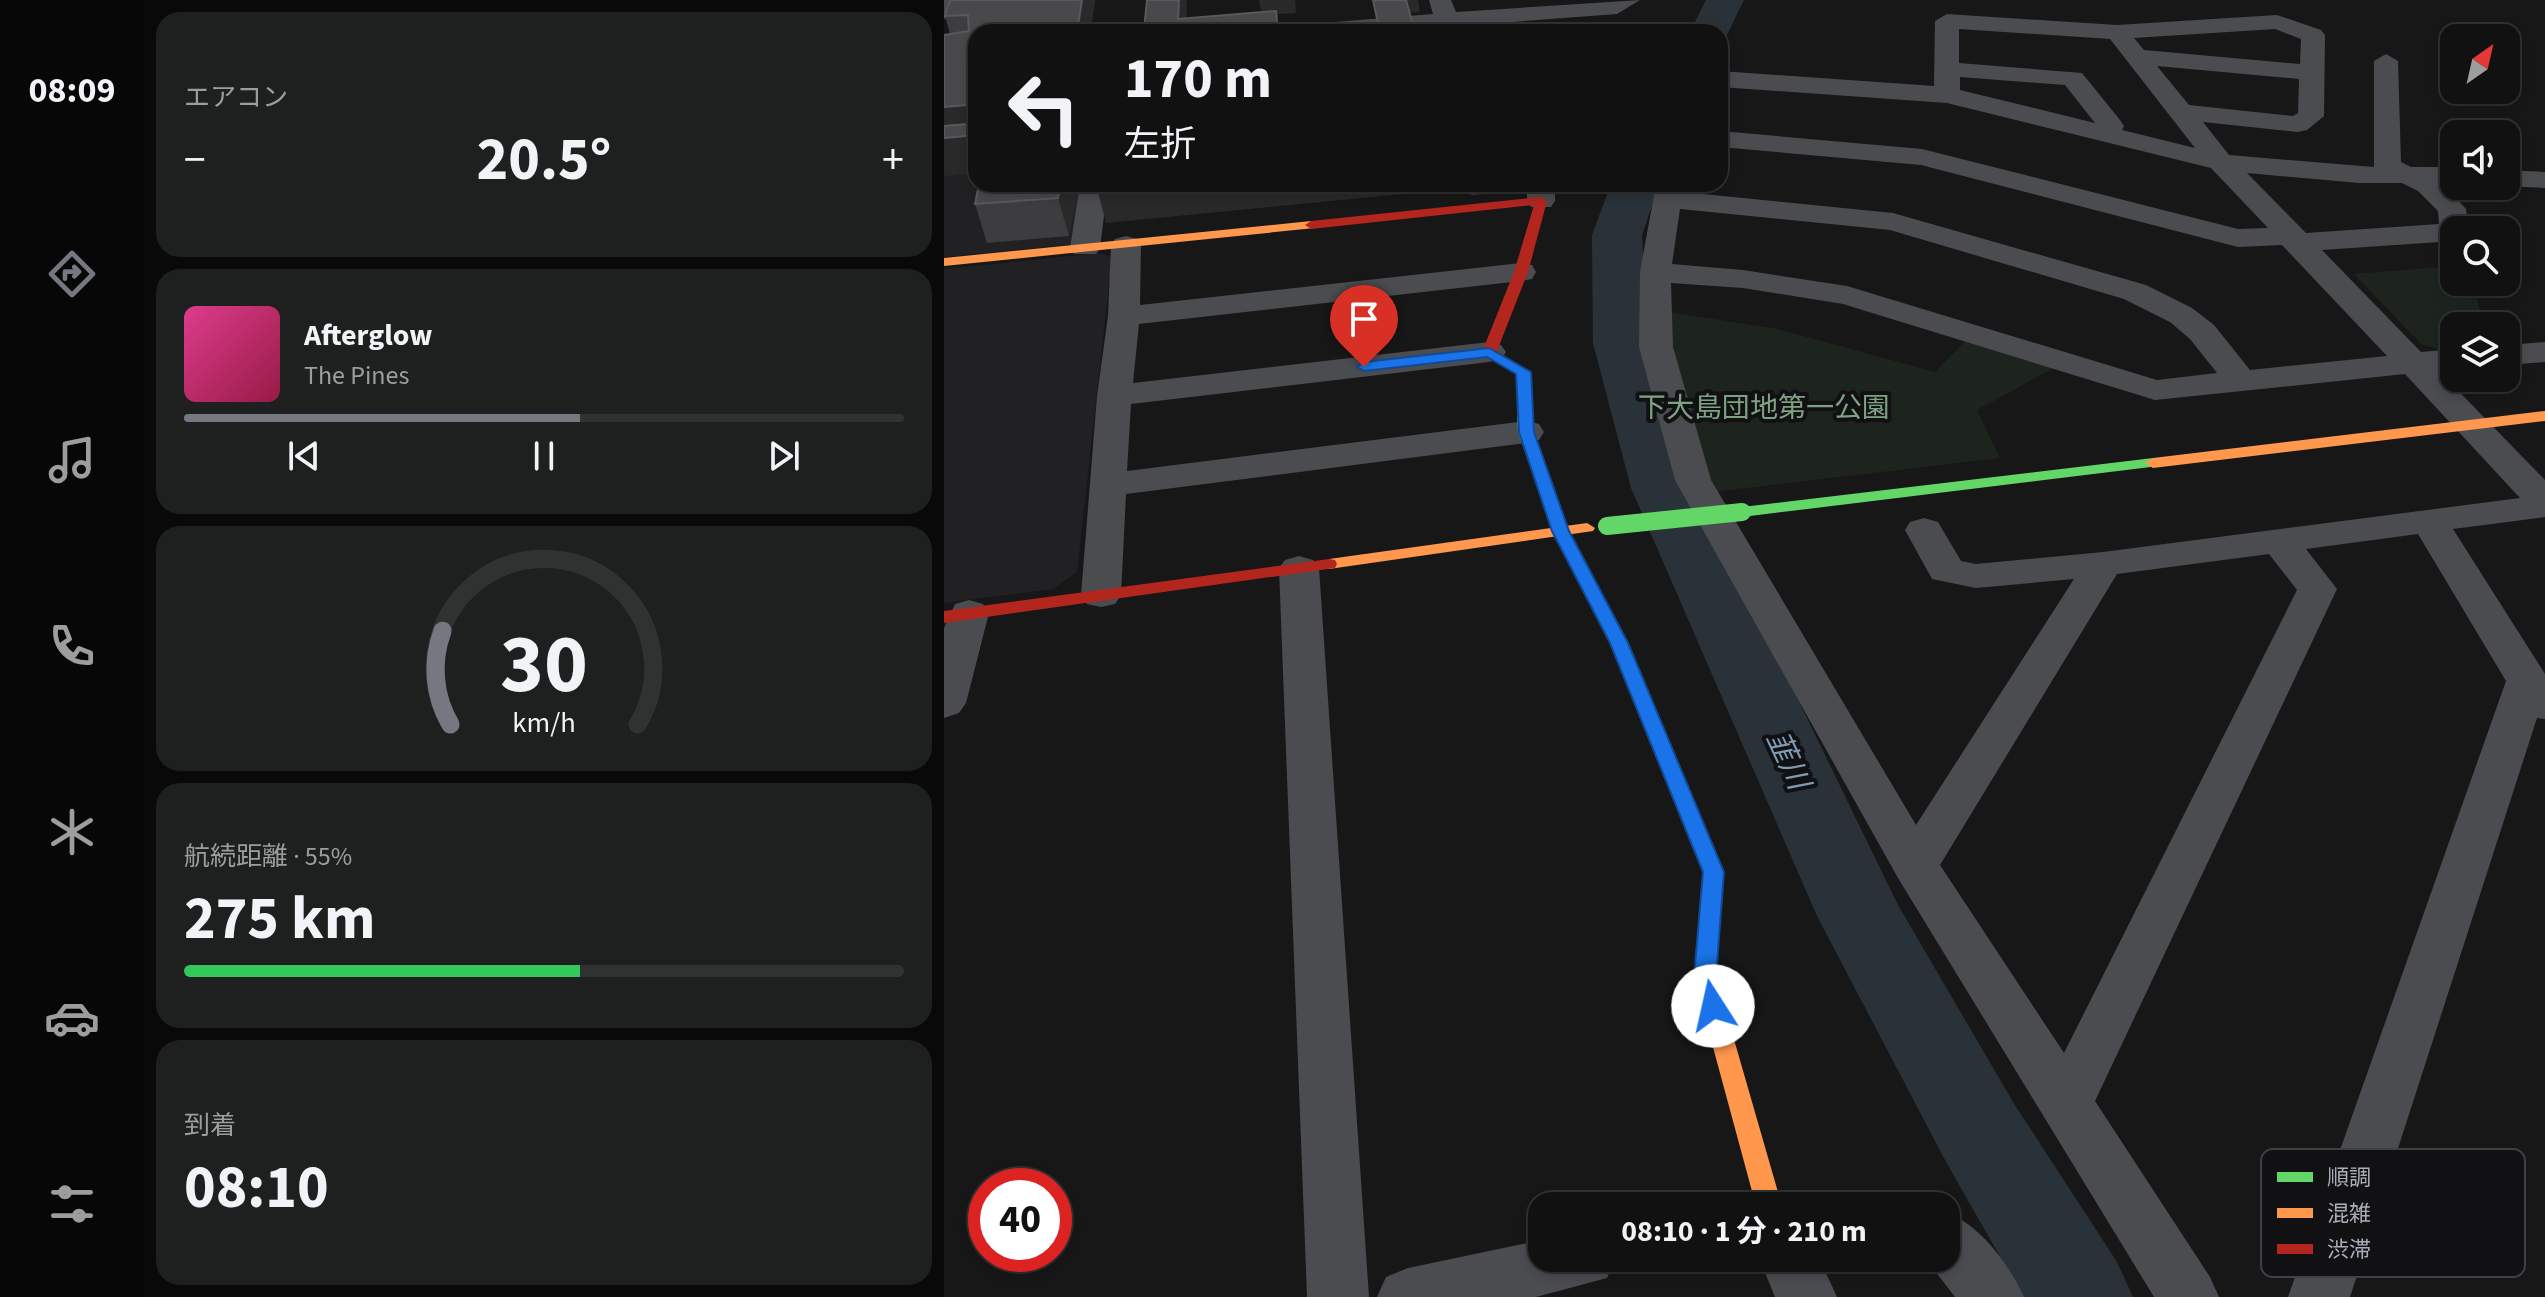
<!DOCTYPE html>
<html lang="ja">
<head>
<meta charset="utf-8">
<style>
  body { margin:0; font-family:"Source Sans 3","Noto Sans JP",sans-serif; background:#1e1f1f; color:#f1f3f6; height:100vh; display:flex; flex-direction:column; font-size:30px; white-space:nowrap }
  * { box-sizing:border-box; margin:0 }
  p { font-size:26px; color:#9c9d9f }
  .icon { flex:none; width:44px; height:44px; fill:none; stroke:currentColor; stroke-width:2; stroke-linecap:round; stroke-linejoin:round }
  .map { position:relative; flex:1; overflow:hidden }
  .panel { display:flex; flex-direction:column; gap:12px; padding:12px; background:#090909; width:800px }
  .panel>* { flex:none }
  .banner { position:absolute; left:24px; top:24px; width:760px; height:168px; border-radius:24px; box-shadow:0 4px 12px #0003,0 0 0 2px #303131; background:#111; color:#f1f3f6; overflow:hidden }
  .needle { width:52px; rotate:34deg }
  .buttons { position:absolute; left:1496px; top:24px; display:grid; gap:16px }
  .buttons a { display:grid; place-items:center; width:80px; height:80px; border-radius:16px; background:#111; box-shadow:0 4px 12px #0003,0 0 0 2px #303131; font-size:40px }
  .speed { position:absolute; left:24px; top:1168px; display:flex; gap:16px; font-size:40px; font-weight:700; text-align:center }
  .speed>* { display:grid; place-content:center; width:104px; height:104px; border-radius:50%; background:#111; box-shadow:0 4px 12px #0003,0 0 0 2px #303131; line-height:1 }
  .speed .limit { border:12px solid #d22; background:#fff; color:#111 }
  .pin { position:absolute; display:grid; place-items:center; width:68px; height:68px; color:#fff; margin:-82px -34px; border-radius:50% 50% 50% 0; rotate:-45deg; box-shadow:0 0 8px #0007 }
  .pin .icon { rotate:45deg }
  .me { position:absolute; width:88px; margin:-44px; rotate:350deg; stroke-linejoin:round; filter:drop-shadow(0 0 6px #0008) }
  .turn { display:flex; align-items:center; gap:28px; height:168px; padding:0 24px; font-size:36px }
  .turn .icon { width:104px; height:104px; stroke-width:2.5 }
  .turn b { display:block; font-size:56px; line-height:68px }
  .big { font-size:60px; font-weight:700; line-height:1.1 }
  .panel .card { flex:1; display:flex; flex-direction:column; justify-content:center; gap:12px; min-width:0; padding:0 28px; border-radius:24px; background:#1e1f1f }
  .panel .dial { align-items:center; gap:0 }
  .dial svg { height:208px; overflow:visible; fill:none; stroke:#303131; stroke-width:7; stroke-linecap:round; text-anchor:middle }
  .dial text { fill:#f1f3f6; stroke:none }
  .song { display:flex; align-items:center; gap:24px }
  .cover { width:96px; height:96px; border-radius:12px; background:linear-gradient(135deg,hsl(330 70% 55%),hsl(340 70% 35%)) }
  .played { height:8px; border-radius:4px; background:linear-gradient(90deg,#757880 55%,#303131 55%) }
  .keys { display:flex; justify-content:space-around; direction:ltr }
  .heat { display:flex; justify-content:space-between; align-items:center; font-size:44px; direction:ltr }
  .charge { height:12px; border-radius:6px; background:linear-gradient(90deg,#34c759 55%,#303131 0) }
  .trip { position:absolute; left:584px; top:1192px; width:432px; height:80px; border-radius:24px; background:#111; box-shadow:0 4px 12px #0003,0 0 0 2px #303131; font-weight:700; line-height:80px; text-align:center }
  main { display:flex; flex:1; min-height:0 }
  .dock { display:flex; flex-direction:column; width:144px; justify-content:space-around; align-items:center; background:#070707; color:#9c9d9f }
  .dock .icon { width:56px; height:56px }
  .dock .active { color:#757880 }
  .dock b { font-size:36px; color:#f1f3f6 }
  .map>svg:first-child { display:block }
  .built { fill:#212123 }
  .green { fill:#1d241e }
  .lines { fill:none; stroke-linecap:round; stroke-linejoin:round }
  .river { fill:#2a3239; fill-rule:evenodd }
  .street { fill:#4b4c50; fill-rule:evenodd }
  .fast { fill:#63d668; fill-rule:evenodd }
  .slow { fill:#ff974d; fill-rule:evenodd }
  .jam { fill:#b3261e; fill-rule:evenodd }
  .fast-bridge { stroke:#63d668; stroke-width:18 }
  .wall { fill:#3d3d3f }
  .shaded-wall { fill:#29292a }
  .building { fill:#49494c; stroke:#58595d; stroke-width:2 }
  .route { fill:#1a73e8; stroke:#114b97; stroke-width:2 }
  .labels { text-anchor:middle; stroke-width:8; stroke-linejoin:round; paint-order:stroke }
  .park-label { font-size:28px; fill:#7fa381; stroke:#111113 }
  .water-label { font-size:30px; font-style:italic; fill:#7f9bb3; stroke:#111113 }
  .key { fill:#111113; stroke:#3e4045; stroke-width:2 }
  .key-label { font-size:22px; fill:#a8adb8 }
</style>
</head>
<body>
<main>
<nav class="dock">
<b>08:09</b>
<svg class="icon active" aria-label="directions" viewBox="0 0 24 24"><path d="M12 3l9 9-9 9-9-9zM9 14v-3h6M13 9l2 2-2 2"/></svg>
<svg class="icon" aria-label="music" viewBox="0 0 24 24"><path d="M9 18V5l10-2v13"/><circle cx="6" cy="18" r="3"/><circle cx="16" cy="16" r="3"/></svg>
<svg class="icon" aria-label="phone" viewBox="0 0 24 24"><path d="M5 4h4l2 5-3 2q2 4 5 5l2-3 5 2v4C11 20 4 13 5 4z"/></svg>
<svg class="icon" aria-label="climate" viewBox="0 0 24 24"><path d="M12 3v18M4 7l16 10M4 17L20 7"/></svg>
<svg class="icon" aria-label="car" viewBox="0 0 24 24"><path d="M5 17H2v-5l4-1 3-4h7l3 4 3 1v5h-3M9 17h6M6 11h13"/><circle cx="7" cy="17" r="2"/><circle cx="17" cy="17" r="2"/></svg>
<svg class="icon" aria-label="filters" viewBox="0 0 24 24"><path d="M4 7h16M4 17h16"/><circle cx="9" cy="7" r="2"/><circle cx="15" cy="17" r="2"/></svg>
</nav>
<section class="panel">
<div class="card"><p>エアコン</p>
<div class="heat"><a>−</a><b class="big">20.5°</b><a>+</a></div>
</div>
<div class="card">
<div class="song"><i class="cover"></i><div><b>Afterglow</b><p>The Pines</p></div></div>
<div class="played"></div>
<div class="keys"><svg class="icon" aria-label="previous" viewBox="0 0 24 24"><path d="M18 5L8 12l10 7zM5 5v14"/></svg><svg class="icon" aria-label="pause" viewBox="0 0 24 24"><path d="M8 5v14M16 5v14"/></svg><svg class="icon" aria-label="next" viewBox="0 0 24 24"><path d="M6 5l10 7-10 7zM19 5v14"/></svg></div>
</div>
<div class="card dial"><svg viewBox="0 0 100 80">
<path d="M14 69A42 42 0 1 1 86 69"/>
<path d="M14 69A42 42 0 0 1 11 33" stroke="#757880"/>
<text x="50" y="56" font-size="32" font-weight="700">30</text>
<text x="50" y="72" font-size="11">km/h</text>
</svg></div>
<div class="card"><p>航続距離 · 55%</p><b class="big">275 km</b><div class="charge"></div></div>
<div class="card"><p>到着</p><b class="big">08:10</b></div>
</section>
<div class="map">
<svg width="1601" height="1297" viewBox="0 0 1601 1297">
  <rect width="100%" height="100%" fill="#171717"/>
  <path class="built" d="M32 157V184H141L133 244 0 257V160Z
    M156 253 168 257 133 572 109 589 0 603V269Z"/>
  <path class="green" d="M1510 266V282H1530L1539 326H1510V348L1493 349 1477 344 1410 274Z
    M724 312 834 329 991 372 1024 338 1113 366 1033 410 1056 458 768 492 724 357Z"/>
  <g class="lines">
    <path class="river" d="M762 0H800L780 41 776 42V32H746Z
      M667 184H715L698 235 705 343 751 488 954 905 1069 1102 1173 1262 1189 1297H1079L1001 1160 873 916 687 488 649 343 648 235Z"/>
    <path class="street" d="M0 0H15L8 17 0 19Z
      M485 0H507L512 12 696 0 673 14 516 26 518 32H494L493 28 342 32 354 25 489 14Z
      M1003 14 1173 25 1333 15 1377 30 1381 35 1380 116 1363 130 1354 132 1259 122 1285 155 1430 167V61L1442 54 1454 61 1457 162 1467 167H1510V183H1498L1522 209 1525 230H1510V241L1378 250 1477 352 1510 349V369L1495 371 1601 480V517L1509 529 1601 674V719L1593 718 1406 1297H1344L1562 681 1474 534 1362 549 1393 589 1151 1101 1266 1277 1275 1297H1210L954 878 731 480 695 347 696 272 712 184H740L739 192 949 213 1202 285 1248 308 1270 325 1306 370 1443 356 1338 245 1294 247 977 165 776 147V131L978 149 1294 229 1324 228 1267 168 1003 103 776 87V71L990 86 991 21ZM1015 29 1166 39 1251 148 1178 130 1180 126 1176 120 1138 73 1015 63ZM1331 29 1357 39 1356 64 1200 50 1190 38ZM1213 66 1355 79 1354 113 1349 116 1245 105ZM1016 77 1121 85 1151 123 1016 90ZM1303 173 1415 183H1458L1474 191 1494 211 1495 224 1362 233ZM736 209 946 230 1180 299 1226 322 1246 339 1273 373 1213 380 903 286 799 270 728 264ZM727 283 799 288 899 304 1211 400 1461 374 1576 498 1159 552 1032 564 1017 561 994 522 980 518 966 522 961 530 988 579 1032 588 1130 579 972 825 767 480 729 347ZM1325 554 1353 590 1120 1053 996 865 1173 574Z
      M1562 170 1601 172V188L1560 186Z
      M136 184H164L156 248 152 254H130L126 248Z
      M583 184H611V201L607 207H587L583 201Z
      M182 236 193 239 197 245 196 305 577 263 588 265 592 272 588 279 577 281 195 324 189 383 545 342 557 345 562 352 557 359 545 362 187 404 183 471 582 421 595 424 600 432 595 440 582 443 182 494 177 595 171 604 157 607 143 604 137 595 153 396 164 316 167 245 171 239Z
      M1601 342V362L1562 365V345Z
      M355 556 369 560 375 568 425 1297H363L335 568 341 560Z
      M25 600 39 604 45 613 22 703 15 713 0 718V628L11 604Z
      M1002 1212C1036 1225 1065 1264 1080 1297H1011L981 1258H1002Z
      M598 1240V1258H672L663 1278 592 1297H433L442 1277 464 1268Z
      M815 1258H875L893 1297H831Z"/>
    <path class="fast" d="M581 410 589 415 590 432 625 531 684 643 747 793 744 798H730L727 793 666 643 609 531 574 432 573 415Z
      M1209 458 1217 463 1215 466 798 517 790 512 798 507Z"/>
    <path class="slow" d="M367 221 371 222V228L0 266V258Z
      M1601 411V421L1209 468 1201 463 1209 458Z
      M643 523 651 528 649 531 385 569 377 564 385 559Z
      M737 786 744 788 747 793 780 872 772 977 838 1206H812L750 977 760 872 727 793 730 788Z"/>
    <path class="jam" d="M597 197 603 201 584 272 553 351 587 372 589 415 581 420 573 415V374L538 352 570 272 590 205 367 229 361 225 367 221Z
      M385 559 391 560 393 564 391 568 0 623V611Z"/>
    <path class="fast-bridge" d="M663 526 798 512"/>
  </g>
  <path class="wall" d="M151 0 146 32H32L6 34 1 16Z
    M35 184H135L125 236 43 243 31 204Z
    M526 184H571L570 192 527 195Z"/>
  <path class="shaded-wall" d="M138 0H151L146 32H133Z
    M235 0H243L242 32 234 19Z
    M315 0H351L352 13 333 14 336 32H334L318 16Z
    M443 0H474L476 12 444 15Z
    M23 105 32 134V173L0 176V107Z
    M117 184H135L125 236 114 198Z
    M164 184H457L459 194 162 223 152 185Z"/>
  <path class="building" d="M6 0H138L133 32H32V135L0 138V126L23 124V105L0 107V35L25 31 24 15 1 16Z
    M203 0H235L234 19 332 11 334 32H175L200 30Z
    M429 0H462L471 32H436Z
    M35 184H117L114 198 31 204Z"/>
  <path class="route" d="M545 348 587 372 590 432 625 531 684 643 780 872 772 977 781 1006 777 1012H761L750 977 759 872 666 643 608 531 575 432 572 374 543 357 420 371 413 367 420 362Z"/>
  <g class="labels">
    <g class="park-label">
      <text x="820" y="417">下大島団地第一公園</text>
    </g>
    <g class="water-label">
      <text transform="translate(844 760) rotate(65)" y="10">韮川</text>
    </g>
  </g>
  <rect x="1317" y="1149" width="264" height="128" rx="12" class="key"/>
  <rect x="1333" y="1172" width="36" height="10" fill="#63d668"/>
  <rect x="1333" y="1208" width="36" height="10" fill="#ff974d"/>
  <rect x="1333" y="1244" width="36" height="10" fill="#b3261e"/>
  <g class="key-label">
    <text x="1383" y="1185">順調</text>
    <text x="1383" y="1221">混雑</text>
    <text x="1383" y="1257">渋滞</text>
  </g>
</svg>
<div class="buttons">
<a><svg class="needle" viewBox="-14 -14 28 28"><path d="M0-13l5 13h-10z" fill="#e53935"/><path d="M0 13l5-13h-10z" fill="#9c9d9f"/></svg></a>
<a><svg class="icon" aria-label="sound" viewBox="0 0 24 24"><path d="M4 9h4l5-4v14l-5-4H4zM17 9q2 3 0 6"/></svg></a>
<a><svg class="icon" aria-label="search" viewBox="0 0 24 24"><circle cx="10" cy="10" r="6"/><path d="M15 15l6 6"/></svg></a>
<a><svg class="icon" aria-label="layers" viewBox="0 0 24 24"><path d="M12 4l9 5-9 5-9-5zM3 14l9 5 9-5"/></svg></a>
</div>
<div class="speed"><div class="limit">40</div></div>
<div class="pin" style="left:420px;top:367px;background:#d93025"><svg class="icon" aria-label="arrive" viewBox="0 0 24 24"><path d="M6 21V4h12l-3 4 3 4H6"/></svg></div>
<svg class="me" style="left:769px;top:1006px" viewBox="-20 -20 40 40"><circle r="19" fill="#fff"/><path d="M0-13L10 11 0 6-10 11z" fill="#1a73e8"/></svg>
<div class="trip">08:10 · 1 分 · 210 m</div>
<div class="banner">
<div class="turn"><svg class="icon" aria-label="left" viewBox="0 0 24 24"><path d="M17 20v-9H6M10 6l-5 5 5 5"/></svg><div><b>170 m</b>左折</div></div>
</div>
</div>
</main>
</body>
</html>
